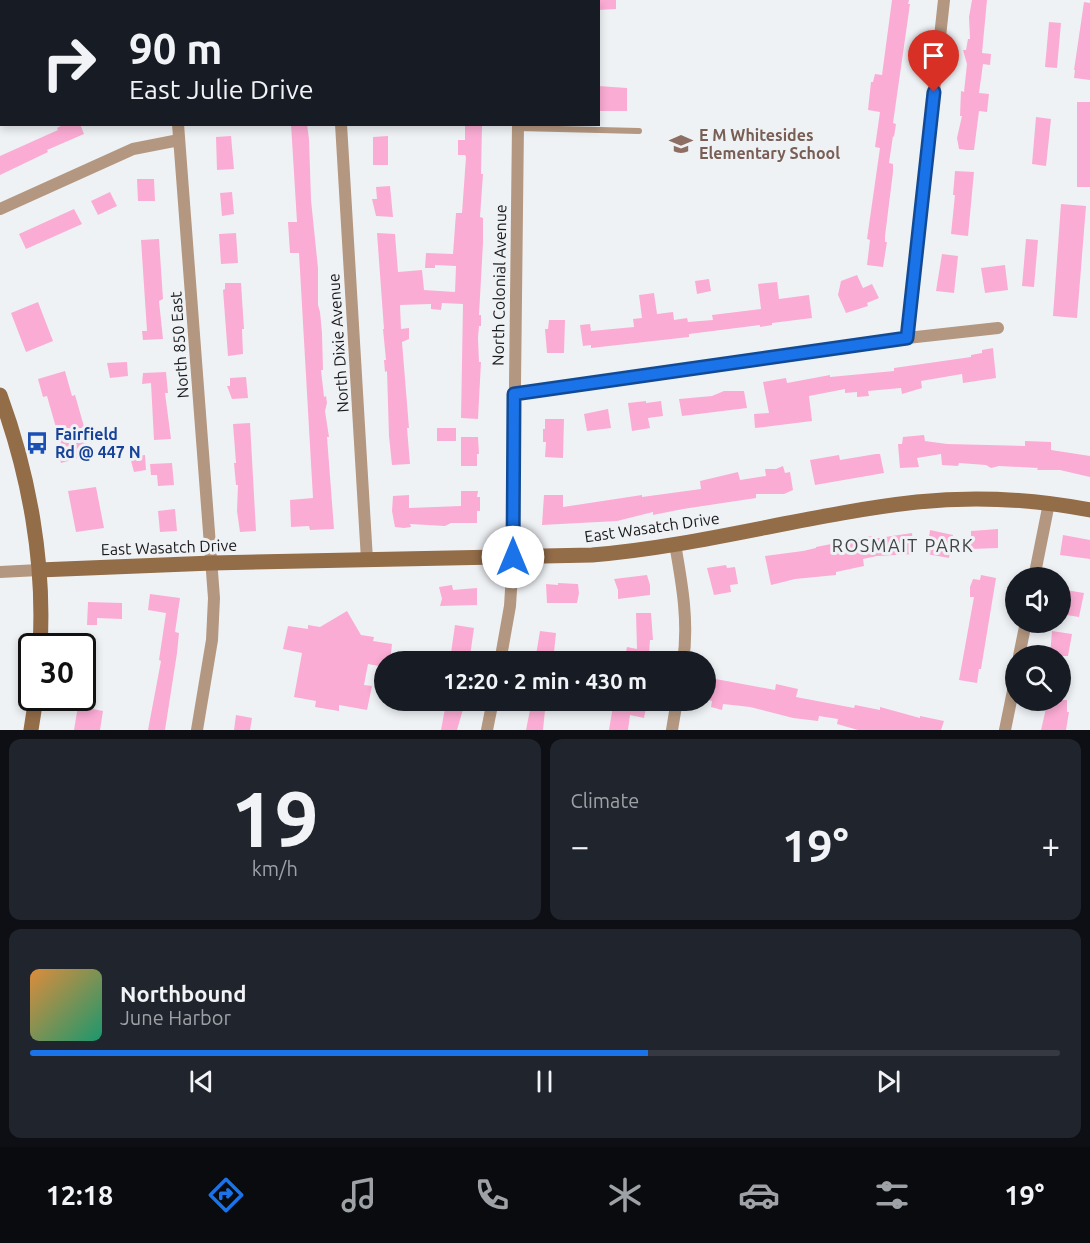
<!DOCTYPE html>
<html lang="en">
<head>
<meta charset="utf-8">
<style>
  body { margin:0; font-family:Ubuntu,sans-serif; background:#20242c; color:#f1f3f6; height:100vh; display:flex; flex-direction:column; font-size:22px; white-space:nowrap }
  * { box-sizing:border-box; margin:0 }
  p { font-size:20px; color:#9ea1a6 }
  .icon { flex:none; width:33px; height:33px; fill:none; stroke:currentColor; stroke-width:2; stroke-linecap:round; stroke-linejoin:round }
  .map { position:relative; height:730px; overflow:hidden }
  .drawer { display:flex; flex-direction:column; gap:9px; padding:9px; background:#0d0f14; flex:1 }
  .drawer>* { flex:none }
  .top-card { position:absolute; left:0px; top:0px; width:600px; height:126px; box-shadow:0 3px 9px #0003; background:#171b24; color:#f1f3f6; overflow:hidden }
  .tools { position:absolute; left:1005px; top:567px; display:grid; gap:12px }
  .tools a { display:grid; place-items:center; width:66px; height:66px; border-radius:50%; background:#171b24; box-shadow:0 3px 9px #0003; font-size:30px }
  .speed { position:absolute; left:18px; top:633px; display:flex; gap:12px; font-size:30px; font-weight:700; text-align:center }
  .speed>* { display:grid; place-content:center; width:78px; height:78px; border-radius:50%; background:#171b24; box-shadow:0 3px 9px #0003; line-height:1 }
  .speed .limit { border:3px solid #111; border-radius:9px; background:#fff; color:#111 }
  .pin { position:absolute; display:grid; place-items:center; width:51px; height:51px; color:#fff; margin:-62px -26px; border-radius:50% 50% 50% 0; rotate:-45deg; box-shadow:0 0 6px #0007 }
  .pin .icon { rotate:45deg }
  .me { position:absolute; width:66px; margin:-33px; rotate:0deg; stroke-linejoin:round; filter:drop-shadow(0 0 4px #0008) }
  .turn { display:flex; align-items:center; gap:21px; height:126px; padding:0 30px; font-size:27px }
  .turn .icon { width:78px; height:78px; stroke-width:2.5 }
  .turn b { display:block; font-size:42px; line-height:51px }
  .big { font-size:45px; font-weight:700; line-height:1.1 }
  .drawer .widget { flex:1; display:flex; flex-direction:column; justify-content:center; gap:9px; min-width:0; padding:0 21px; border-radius:12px; background:#20242c }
  .drawer .dial { align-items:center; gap:0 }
  .dial b { font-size:78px; line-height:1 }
  .song { display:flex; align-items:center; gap:18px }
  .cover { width:72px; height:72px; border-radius:9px; background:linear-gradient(135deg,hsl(30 70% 55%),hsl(160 70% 35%)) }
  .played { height:6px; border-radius:3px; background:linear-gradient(90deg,#1a73e8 60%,#363941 60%) }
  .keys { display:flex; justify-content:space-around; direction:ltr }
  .heat { display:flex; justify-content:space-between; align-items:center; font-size:33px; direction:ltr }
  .drawer .tiles { flex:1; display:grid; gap:9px; grid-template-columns:1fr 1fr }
  .widget:last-child { grid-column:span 2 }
  .trip { position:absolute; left:374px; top:651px; width:342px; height:60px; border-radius:30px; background:#171b24; box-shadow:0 3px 9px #0003; font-weight:700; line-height:60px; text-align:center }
  .tabs { display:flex; height:96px; justify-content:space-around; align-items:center; background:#090b0e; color:#9ea1a6 }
  .tabs .icon { width:42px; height:42px }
  .tabs .current { color:#1a73e8 }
  .tabs b { font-size:27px; color:#f1f3f6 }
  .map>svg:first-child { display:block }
  .building { fill:#fbacd4 }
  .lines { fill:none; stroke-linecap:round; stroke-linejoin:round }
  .lane { stroke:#b39780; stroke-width:6 }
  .street { stroke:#b39780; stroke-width:12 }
  .secondary { stroke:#936c48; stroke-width:15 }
  .route-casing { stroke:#114b97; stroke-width:15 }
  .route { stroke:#1a73e8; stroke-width:10 }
  .labels { text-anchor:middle; stroke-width:6; stroke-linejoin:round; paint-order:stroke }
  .education-label { font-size:16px; font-weight:bold; fill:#785e54; stroke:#eff2f5; text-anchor:start }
  .street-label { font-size:16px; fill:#19191b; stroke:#eff2f5 }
  .transit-label { font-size:16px; font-weight:bold; fill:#164399; stroke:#eff2f5; text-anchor:start }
  .neighbourhood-label { font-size:18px; letter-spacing:1.5px; fill:#414346; stroke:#eff2f5 }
</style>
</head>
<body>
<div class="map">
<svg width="1090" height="730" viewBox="0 0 1090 730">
  <rect width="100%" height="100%" fill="#eff2f5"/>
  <path class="building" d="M598 0H616V9L598 10Z
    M892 0H909L908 4H910L893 123 896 124 894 137 893 136 889 163 893 164V172L885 236V242H887L883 267 867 265 870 240 867 239 880 148 875 147 880 112 868 110 871 82H873L875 74 882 75Z
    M972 0H987L982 53 991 54 990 65 983 64 979 93 989 94 987 112 979 111 974 150H967L959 149 957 138 962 116H960L961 91 964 92 967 64 963 50H966L968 39H970L969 17Z
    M1084 2 1090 3V80L1074 78 1075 70H1074Z
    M1049 22 1061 23 1057 68 1045 67Z
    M598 86 627 88V111H598Z
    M1077 102H1090V187H1077Z
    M1036 117 1051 119 1046 166 1032 164Z
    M65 124H80L84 134 47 150 48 152 0 175V156L58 130 57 128Z
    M291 124H307L309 139 311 200 318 268V305L320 312 322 333 323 370H321L324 397 326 396 327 403 325 411 329 437H327L334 529 310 530 309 526 291 527 290 500 313 498 299 253H290L288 222H297Z
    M465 126H482L481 174H483L480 217 483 218V243L479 315H481V326H479L478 338 479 362H481L478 419 461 418 463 304 442 303 441 310 431 309V304L400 305 401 329 409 328V339L402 342 409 428H407L410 464 392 465 389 436 387 371 385 372 384 360H386L383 329H384L377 233 395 234 398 272 422 270 424 290 455 292 456 266 435 265V268H425L426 253 453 254 456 213H462L466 157 465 155H458V140H465Z
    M231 136 234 169 217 170 216 137Z
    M388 136V165H373V137Z
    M955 171 974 172 968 236 951 234 955 195H953Z
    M137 179H154L155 201H138Z
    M390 186 393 217 376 216 372 199H377L376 187Z
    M110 192 117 206 98 215 91 201Z
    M232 192 234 214 222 216 220 193Z
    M1061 204 1086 206 1077 318 1053 316Z
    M74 209 82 224 26 249 19 234Z
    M236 233 238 263 221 264 219 234Z
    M159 239 163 299 159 301 163 339 143 340 142 331H147L141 240Z
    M1026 239 1038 240 1034 287 1022 286Z
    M942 254 958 256 954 293 936 291Z
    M1005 265 1008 290 985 293 981 268Z
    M857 275 863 288 872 284 879 298 867 303 868 306 846 313 838 295 841 281Z
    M709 279 711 291 697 294 695 281Z
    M777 282 779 299 809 295 812 318 772 323V325L760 327V325L689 334V337L591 348V345L583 346 580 325 590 324 591 331 634 327 633 319 642 318 639 295 654 293 657 314 673 312 674 320 687 318 688 322 713 320 712 315 761 309 758 284Z
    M225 283H241L244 329H242L243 354 228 356 223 290 225 289Z
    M38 302 53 341 26 352 11 313Z
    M549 320H565L564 353H547L545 329H548Z
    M993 348 996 378 963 383 962 374 921 381 922 388 902 394 901 388 868 391 869 396 857 397V392L845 393V389L809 396 812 421 755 428 754 414 769 413 763 382 786 378 787 383 830 375V377L894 371V368L971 357V355L982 353V350Z
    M127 362 128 376 110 378 107 363Z
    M65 371 72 396 75 395 85 430 83 431 89 455 61 463 56 446 61 445 47 396 43 397 38 379Z
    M166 372 168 393H165L171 439 154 440 151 383 142 384 143 373Z
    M246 377 248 398 232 399 227 386H230V378Z
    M724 391H744L747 408 682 416 679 399 712 396Z
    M646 401V403L661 401 663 416 648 418 650 428 632 431 628 403Z
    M608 409 611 428 587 431 584 414Z
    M545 419H564L563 458 545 457 546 442H543V429H545Z
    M250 423 256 531 240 532 237 511 238 485H236L234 463H236L233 424Z
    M437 428H456V441H437Z
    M924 435 925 441 947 444 1025 446V441L1051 442V450L1090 456V477L1060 470H1037L1038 468 999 466 991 468 986 465 959 463 958 466 942 465 941 454 917 458 919 467 900 468 898 444H902L903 437Z
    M461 437H478L479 454H477V466H461Z
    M876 454H880L884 473 815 485 810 460 839 455 840 460Z
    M145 455 146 470 134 472 130 457Z
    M172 463 174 485 158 486 157 475H151L150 464Z
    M783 466 785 473 790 472 793 490 784 494H756V498L683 509 653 515V512L617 521 542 525 544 495H563V507L642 495V497L701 489 700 481 738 472 740 480 766 476 765 469H776Z
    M96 487 104 528 76 532 68 491Z
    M461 491H478L477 497H480V511H477V523H451L445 526 410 524 411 527 404 528 395 527 392 511 393 496 409 495V508L461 506Z
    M175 509 177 531 160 532 158 511Z
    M998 529V548L971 549V531Z
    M930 530 953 535 949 558 927 554Z
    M912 533 914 554 877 556 863 559 864 566 836 572V575L795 579 771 585 765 556 803 551 816 548V547L872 536V539Z
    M1063 535 1090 540V559L1060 555Z
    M726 565 727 568 735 567 738 584 730 585 731 592 714 595 707 568Z
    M647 575 650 585V595L618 599V590L614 579Z
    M981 575 996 578 981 669H979L977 683 959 680 974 597H970V587L973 579 980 580Z
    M558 583 578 584 579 593 577 603H547L546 584 558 585Z
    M452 585 453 590 477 588V605L440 606 442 599 439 587Z
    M1060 589 1084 593 1079 617 1060 614Z
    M150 594 180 598 175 632 179 633 177 653 165 730H148L161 661 159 660 166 613 148 610Z
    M88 602 122 603V619L97 618V625H87Z
    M347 611 361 635 374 637 373 641 392 644 390 662H384V667L368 664 364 685 372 686 367 710 339 705V711L315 707 316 701 294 697 302 653 283 649 288 626 308 629V625L320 627Z
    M636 613H651L653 640H650L649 656 647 661 624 662 627 647 637 649Z
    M455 625 474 628 470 656 451 653Z
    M540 631 556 633 553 662H537L536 655Z
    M1052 631 1072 634 1068 656H1050Z
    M705 677 775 690 776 684 798 689 796 697 854 708 855 705 880 710V707L920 718V716L944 721 941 730H858L837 724 838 719 819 716 818 721 793 718 750 707 723 704 722 710 711 707 712 701 705 699Z
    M532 700H546L543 730H526Z
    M614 700H638L637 706 646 708 644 718 630 715 628 730H609Z
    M1048 700H1067V712H1069L1066 730H1041Z
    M446 703 464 706 457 730H441Z
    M78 706 103 711 100 730H74Z
    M236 715 252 718 250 730H234Z"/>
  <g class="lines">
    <path class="lane" d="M518 128 639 131"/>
    <path class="street" d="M171 0V2
      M333 0V2
      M67 2 70 0
      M520 2V0
      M0 32 2 31
      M178 124 214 598 212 640 197 730
      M341 124 367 560
      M0 209 133 149 179 140
      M907 338 944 0
      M514 394 907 338 998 328
      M675 544C682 584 689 622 683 662
      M0 572 39 570
      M1034 578 1049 503
      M1019 656 1026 622
      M500 662 510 606 513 557 518 124
      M487 730 493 700
      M672 730 677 700
      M1005 730 1016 676"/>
    <path class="secondary" d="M0 395C29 474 45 562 40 646
      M39 570 212 563 592 555C702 546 808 514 917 502 975 496 1033 499 1090 510
      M31 730 36 698"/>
  </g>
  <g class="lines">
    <g class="route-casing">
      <path id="route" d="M513 557 514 394 907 338 934 92"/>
    </g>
    <use href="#route" class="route"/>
  </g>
  <defs>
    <g id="school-bare" transform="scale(1.8)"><path d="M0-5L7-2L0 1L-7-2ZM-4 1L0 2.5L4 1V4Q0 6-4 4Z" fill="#8d6e63" stroke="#eff2f5" stroke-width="2.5" paint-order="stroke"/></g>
    <g id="bus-bare" transform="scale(1.8)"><path d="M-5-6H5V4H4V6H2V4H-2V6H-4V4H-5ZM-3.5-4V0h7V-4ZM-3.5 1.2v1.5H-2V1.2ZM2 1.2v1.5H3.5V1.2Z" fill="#1a4fb4" stroke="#eff2f5" stroke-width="2.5" paint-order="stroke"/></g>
  </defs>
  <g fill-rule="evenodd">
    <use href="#school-bare" x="681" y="144"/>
    <use href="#bus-bare" x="37" y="443"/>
  </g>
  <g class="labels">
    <g class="education-label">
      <text x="699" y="141">E M Whitesides<tspan x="699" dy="18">Elementary School</tspan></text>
    </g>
    <g class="street-label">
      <text transform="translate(499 285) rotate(-89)" y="6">North Colonial Avenue</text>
      <text transform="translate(338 343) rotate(-94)" y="6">North Dixie Avenue</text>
      <text transform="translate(179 345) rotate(-94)" y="6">North 850 East</text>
      <text transform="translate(652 527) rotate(-8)" y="6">East Wasatch Drive</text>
      <text transform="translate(169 547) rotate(-2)" y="6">East Wasatch Drive</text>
    </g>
    <g class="transit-label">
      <text x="55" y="440">Fairfield<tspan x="55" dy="18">Rd @ 447 N</tspan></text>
    </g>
    <g class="neighbourhood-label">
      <text x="903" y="552">ROSMAIT PARK</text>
    </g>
  </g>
</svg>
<div class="tools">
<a><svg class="icon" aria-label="sound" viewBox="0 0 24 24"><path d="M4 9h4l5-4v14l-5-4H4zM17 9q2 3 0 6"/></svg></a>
<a><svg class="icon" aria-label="search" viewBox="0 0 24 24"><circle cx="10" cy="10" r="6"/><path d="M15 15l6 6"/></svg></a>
</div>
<div class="speed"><div class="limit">30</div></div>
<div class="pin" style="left:934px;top:92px;background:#d93025"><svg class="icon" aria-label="arrive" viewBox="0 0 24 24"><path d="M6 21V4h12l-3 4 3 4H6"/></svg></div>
<svg class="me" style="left:513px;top:557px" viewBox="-20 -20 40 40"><circle r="19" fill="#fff"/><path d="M0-13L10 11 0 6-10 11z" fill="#1a73e8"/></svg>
<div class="trip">12:20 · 2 min · 430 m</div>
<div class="top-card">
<div class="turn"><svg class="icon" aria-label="right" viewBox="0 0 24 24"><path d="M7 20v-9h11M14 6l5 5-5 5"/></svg><div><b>90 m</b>East Julie Drive</div></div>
</div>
</div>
<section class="drawer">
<div class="tiles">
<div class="widget dial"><b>19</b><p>km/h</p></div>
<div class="widget"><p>Climate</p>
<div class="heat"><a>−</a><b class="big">19°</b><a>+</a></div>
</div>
<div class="widget">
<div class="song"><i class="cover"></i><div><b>Northbound</b><p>June Harbor</p></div></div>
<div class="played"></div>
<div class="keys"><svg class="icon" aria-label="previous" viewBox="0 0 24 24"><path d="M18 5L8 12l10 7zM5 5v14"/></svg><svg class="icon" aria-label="pause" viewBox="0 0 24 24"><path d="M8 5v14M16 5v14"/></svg><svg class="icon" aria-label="next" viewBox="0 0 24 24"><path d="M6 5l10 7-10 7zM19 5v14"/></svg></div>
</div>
</div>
</section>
<nav class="tabs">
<b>12:18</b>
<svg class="icon current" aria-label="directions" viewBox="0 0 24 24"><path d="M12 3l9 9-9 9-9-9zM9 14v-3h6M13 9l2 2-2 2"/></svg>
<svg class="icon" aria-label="music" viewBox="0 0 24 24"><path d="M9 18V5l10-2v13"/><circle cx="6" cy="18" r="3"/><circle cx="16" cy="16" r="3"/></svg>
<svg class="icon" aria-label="phone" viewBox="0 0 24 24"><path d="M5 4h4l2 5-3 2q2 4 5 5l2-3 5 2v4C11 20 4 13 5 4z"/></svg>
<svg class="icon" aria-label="climate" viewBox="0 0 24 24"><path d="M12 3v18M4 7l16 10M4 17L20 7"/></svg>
<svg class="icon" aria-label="car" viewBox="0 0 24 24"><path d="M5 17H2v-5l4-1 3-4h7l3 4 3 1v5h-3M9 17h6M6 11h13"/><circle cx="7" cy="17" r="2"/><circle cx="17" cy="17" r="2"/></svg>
<svg class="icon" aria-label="filters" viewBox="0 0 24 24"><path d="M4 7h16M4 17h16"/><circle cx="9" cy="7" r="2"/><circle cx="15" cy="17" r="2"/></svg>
<b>19°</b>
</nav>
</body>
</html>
